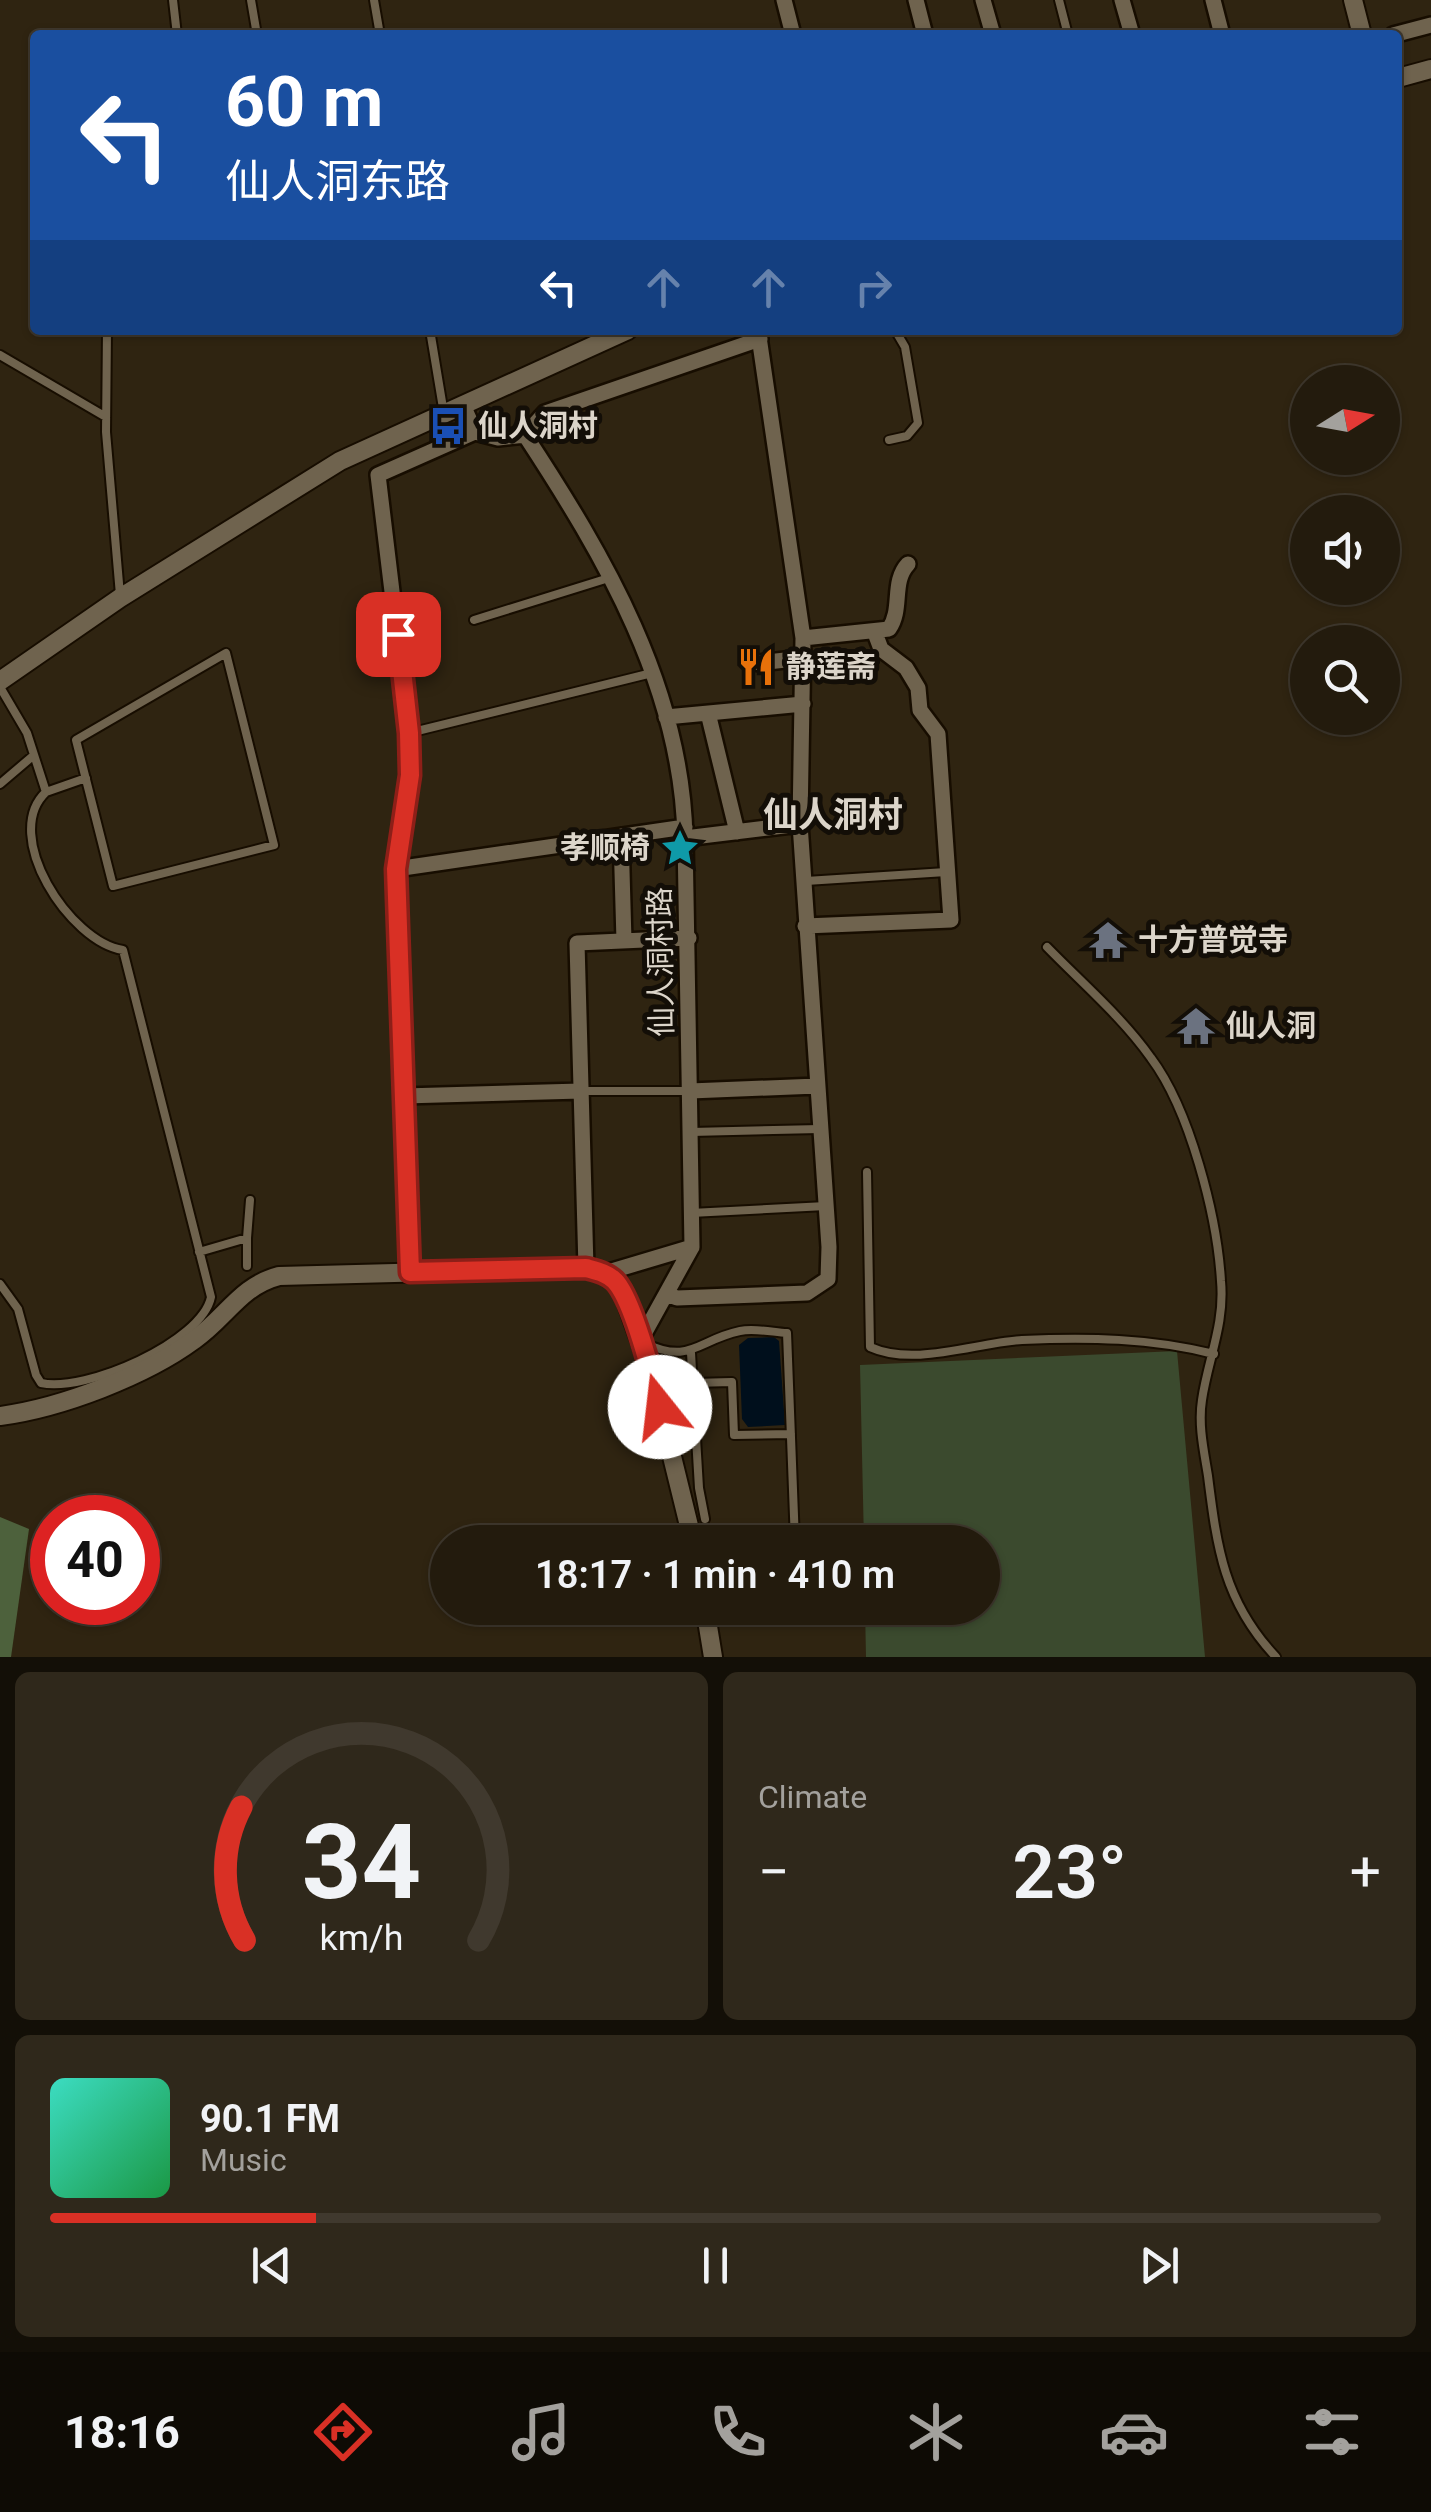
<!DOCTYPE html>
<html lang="en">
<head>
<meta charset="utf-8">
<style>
  body { margin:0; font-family:Roboto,"Noto Sans SC",sans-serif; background:#2f281b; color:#f1f3f6; height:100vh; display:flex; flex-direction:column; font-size:38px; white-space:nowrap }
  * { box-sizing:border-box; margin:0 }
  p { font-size:32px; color:#a3a19d }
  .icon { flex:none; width:55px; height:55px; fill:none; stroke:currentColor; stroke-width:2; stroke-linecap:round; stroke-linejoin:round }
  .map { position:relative; height:1657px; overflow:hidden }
  .sheet { display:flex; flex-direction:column; gap:15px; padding:15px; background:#130f07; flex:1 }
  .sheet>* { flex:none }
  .hud { position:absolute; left:30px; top:30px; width:1372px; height:305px; border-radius:10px; box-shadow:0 2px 8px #0004,0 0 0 2px #40392e; background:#1a4fa0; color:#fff; overflow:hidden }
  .needle { width:65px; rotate:79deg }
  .controls { position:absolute; left:1290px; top:365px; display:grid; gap:20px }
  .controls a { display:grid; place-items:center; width:110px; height:110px; border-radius:50%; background:#231b0d; box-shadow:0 2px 8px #0004,0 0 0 2px #40392e; font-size:50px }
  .speed { position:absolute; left:30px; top:1495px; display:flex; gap:20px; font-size:50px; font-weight:700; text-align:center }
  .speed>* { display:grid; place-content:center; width:130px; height:130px; border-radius:50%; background:#231b0d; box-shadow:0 2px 8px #0004,0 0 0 2px #40392e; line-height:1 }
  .speed .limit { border:15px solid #d22; background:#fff; color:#111 }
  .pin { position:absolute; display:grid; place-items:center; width:85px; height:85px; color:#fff; margin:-42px; border-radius:20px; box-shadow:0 5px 15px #0006 }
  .me { position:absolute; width:110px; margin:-55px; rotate:344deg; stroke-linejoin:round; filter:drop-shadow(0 0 8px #0008) }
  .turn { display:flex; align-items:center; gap:35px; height:210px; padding:0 30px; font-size:45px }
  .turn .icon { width:130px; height:130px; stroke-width:2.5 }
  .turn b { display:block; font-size:70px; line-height:85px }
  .lanes { display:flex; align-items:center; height:95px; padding:0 30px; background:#0003; justify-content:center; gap:50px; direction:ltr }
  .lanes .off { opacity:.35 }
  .big { font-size:75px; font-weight:600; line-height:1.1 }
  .sheet .tile { flex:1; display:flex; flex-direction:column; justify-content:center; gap:15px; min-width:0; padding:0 35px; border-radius:15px; background:#2f281b }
  .sheet .dial { align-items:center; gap:0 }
  .dial svg { height:260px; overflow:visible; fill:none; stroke:#40392e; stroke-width:7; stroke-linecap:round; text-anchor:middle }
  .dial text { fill:#f1f3f6; stroke:none }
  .song { display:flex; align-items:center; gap:30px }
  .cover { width:120px; height:120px; border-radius:15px; background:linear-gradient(135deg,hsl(170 70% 55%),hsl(140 70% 35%)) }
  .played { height:10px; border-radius:5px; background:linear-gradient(90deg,#d93025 20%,#40392e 20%) }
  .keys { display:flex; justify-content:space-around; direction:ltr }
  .heat { display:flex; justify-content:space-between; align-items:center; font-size:55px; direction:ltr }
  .sheet .tiles { flex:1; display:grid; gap:15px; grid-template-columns:1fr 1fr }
  .tile:last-child { grid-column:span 2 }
  .trip { position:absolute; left:430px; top:1525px; width:570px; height:100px; border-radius:50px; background:#231b0d; box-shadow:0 2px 8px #0004,0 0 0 2px #40392e; font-weight:600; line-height:100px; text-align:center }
  .tabs { display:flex; height:160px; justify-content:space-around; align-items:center; background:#0e0b05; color:#a3a19d }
  .tabs .icon { width:70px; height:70px }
  .tabs .selected { color:#d93025 }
  .tabs b { font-size:45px; color:#f1f3f6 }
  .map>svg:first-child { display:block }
  .green { fill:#3b4a2e }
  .forest { fill:#4d613c }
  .water { fill:#000f1c }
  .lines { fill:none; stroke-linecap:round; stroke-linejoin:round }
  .service-casing { stroke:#170d00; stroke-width:12 }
  .minor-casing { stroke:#170d00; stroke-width:20 }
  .tertiary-casing { stroke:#170d00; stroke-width:22 }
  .service { stroke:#6f634e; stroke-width:8 }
  .minor { stroke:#6f634e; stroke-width:15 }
  .tertiary { stroke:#6f634e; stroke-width:18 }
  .route-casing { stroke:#8d1f18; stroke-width:25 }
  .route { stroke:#d93025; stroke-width:18 }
  .labels { text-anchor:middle; stroke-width:10; stroke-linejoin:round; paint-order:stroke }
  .poi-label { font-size:30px; font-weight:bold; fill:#dcd5ca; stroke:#130e07; text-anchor:start }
  .street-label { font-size:30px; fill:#dcd5ca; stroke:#130e07 }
  .quarter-label { font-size:35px; font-weight:bold; fill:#dcd5ca; stroke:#130e07 }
</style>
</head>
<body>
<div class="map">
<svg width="1431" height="1657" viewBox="0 0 1431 1657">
  <rect width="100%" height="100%" fill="#2f2411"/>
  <path class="green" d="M1177 1351 1205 1657H866L865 1608H982V1542H864L860 1365Z"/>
  <path class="forest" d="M0 1517 29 1529 11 1657H0Z"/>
  <path class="water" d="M774 1337 779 1341 785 1425 748 1427 742 1419 739 1345 748 1338Z"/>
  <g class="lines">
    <g class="service-casing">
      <path id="service" d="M173 0 177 35
        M251 0 257 35
        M374 0 380 35
        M1059 0 1068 35
        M107 330 106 432 120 595
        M430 330 444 414
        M0 355 106 417
        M889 440 907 436 918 423 905 347 895 330
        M474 620 612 577
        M226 653 274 845 113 886 76 740Z
        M0 687 27 733 46 792 86 778
        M409 733 652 673
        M0 784 34 755
        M806 881 946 872
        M1047 947C1082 983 1122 1017 1151 1058 1190 1110 1217 1216 1221 1281 1225 1324 1208 1359 1202 1400 1198 1425 1204 1451 1208 1476 1217 1548 1224 1602 1276 1657
        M581 1091H690
        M691 1132 820 1129
        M867 1172 870 1347C914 1367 975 1343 1022 1340 1087 1337 1151 1338 1214 1354
        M691 1213 826 1206
        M199 1252 247 1238 250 1200
        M247 1266V1238
        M0 1284 18 1309 36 1375 41 1383C85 1393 202 1342 211 1297L123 950C70 942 0 835 46 792
        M644 1343C691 1365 697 1340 740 1331 754 1328 772 1332 787 1333L795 1542
        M691 1353 699 1488 705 1519
        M692 1383 732 1382 734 1435 791 1434
        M797 1608V1610"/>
    </g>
    <g class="minor-casing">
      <path id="minor" d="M784 0 793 35
        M916 0 925 35
        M983 0 993 35
        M1122 0 1132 35
        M1213 0 1222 35
        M1393 35 1431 25
        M475 432 498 438 525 435C605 557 682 688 685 838
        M525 435 545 413 760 339
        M803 638 889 629C903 609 891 582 908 564
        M759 663 803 658
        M708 713 737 832
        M666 717 803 704
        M621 836 624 941
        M396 869 685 827
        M805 926 951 920 938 734 920 710 918 688 906 668 881 649 875 633
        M690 1091 817 1086
        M404 1096 581 1091
        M586 1268 577 943 689 938
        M410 1272 396 869 409 775V733L378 475 475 432 463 405
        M605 1273 692 1247 685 838 800 824 803 638 758 330
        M669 1295 677 1298 807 1293 828 1279 829 1247 800 824
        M640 1341 692 1247"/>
    </g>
    <g class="tertiary-casing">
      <path id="tertiary" d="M1353 0 1362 35
        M1398 78 1431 69
        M0 681 120 598 340 461 628 330
        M0 1416C61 1408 145 1376 194 1340 226 1318 240 1286 279 1276L586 1268 605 1273 618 1284 626 1301 651 1371 693 1542
        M705 1608 713 1657"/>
    </g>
    <use href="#service" class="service"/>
    <use href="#minor" class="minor"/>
    <use href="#tertiary" class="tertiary"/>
  </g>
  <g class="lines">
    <g class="route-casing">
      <path id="route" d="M398 634 409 733 410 775 396 869 410 1272 586 1268C597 1271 607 1273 615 1281 633 1300 653 1379 660 1407"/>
    </g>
    <use href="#route" class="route"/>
  </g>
  <defs>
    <g id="bus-bare" transform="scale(3)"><path d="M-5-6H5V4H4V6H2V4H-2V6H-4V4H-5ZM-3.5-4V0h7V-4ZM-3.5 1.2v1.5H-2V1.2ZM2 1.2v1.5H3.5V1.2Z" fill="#1a4fb4" stroke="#130e07" stroke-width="2.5" paint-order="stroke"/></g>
    <g id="restaurant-bare" transform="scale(3)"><path d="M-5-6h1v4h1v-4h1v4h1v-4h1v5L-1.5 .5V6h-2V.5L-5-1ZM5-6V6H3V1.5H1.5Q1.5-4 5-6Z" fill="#e8710a" stroke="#130e07" stroke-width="2.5" paint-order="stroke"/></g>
    <g id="sight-bare" transform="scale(3)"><path d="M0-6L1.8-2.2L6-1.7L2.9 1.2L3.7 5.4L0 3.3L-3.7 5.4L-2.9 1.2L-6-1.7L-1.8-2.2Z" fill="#0f9aa8" stroke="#130e07" stroke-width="2.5" paint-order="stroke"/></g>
    <g id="temple-bare" transform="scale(3)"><path d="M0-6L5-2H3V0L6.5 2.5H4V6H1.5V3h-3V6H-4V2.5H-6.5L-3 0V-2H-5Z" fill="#6b7280" stroke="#130e07" stroke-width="2.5" paint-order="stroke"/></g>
  </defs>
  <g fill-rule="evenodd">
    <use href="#bus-bare" x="448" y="426"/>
    <use href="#restaurant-bare" x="756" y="667"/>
    <use href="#sight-bare" x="680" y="848"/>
    <use href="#temple-bare" x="1108" y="940"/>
    <use href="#temple-bare" x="1196" y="1026"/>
  </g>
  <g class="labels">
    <g class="poi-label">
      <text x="478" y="436">仙人洞村</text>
      <text x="786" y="677">静莲斋</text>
      <text x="650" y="858" text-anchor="end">孝顺椅</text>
      <text x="1138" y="950">十方普觉寺</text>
      <text x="1226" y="1036">仙人洞</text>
    </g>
    <g class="street-label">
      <text transform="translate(661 962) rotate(-91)" y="10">仙人洞村路</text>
    </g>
    <g class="quarter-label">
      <text x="833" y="827">仙人洞村</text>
    </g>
  </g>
</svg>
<div class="controls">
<a><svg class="needle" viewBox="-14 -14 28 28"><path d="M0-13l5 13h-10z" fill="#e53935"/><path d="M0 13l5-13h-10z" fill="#a3a19d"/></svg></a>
<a><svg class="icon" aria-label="sound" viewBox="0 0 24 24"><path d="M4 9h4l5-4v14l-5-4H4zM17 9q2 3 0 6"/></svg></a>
<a><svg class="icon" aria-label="search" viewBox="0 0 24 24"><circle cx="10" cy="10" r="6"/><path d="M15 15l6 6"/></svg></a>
</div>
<div class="speed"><div class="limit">40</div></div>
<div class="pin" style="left:398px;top:634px;background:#d93025"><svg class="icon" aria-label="arrive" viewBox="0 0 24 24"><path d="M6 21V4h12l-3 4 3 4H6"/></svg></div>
<svg class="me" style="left:660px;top:1407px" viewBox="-20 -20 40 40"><circle r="19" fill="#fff"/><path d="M0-13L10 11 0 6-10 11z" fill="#d93025"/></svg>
<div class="trip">18:17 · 1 min · 410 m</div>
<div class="hud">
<div class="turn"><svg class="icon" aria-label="left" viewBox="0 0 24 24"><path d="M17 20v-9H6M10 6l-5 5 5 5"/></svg><div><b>60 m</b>仙人洞东路</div></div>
<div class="lanes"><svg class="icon" aria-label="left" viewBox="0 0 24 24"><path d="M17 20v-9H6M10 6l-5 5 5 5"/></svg><svg class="icon off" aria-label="ahead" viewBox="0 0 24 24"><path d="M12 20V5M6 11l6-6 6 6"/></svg><svg class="icon off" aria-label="ahead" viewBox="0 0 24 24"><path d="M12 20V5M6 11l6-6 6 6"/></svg><svg class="icon off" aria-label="right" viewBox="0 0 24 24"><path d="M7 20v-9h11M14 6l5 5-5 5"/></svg></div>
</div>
</div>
<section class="sheet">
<div class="tiles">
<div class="tile dial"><svg viewBox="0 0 100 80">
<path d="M14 69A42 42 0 1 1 86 69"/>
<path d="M14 69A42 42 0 0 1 13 28" stroke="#d93025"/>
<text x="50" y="56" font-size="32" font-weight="700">34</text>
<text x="50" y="72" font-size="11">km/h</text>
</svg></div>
<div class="tile"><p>Climate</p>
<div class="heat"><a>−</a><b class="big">23°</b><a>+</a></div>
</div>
<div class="tile">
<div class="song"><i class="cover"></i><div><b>90.1 FM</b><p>Music</p></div></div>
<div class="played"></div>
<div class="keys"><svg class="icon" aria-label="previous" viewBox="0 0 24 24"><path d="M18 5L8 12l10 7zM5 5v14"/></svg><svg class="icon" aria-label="pause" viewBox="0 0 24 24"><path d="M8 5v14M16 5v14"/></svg><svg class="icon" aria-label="next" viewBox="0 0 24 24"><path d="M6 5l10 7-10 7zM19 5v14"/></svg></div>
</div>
</div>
</section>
<nav class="tabs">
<b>18:16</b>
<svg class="icon selected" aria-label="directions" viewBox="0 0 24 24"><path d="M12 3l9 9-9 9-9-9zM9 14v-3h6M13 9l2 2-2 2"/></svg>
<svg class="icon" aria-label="music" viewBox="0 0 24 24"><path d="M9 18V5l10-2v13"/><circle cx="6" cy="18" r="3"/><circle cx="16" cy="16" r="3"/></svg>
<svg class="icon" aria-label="phone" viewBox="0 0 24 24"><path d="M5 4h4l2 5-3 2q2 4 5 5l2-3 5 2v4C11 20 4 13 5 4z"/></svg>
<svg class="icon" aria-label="climate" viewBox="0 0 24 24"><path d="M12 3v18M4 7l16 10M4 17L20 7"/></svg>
<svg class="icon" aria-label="car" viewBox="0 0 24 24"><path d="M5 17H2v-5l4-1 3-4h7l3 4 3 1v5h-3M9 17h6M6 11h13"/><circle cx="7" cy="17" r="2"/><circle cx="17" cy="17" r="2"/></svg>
<svg class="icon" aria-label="filters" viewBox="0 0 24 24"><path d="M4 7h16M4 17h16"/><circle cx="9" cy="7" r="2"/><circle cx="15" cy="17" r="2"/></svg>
</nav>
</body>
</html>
